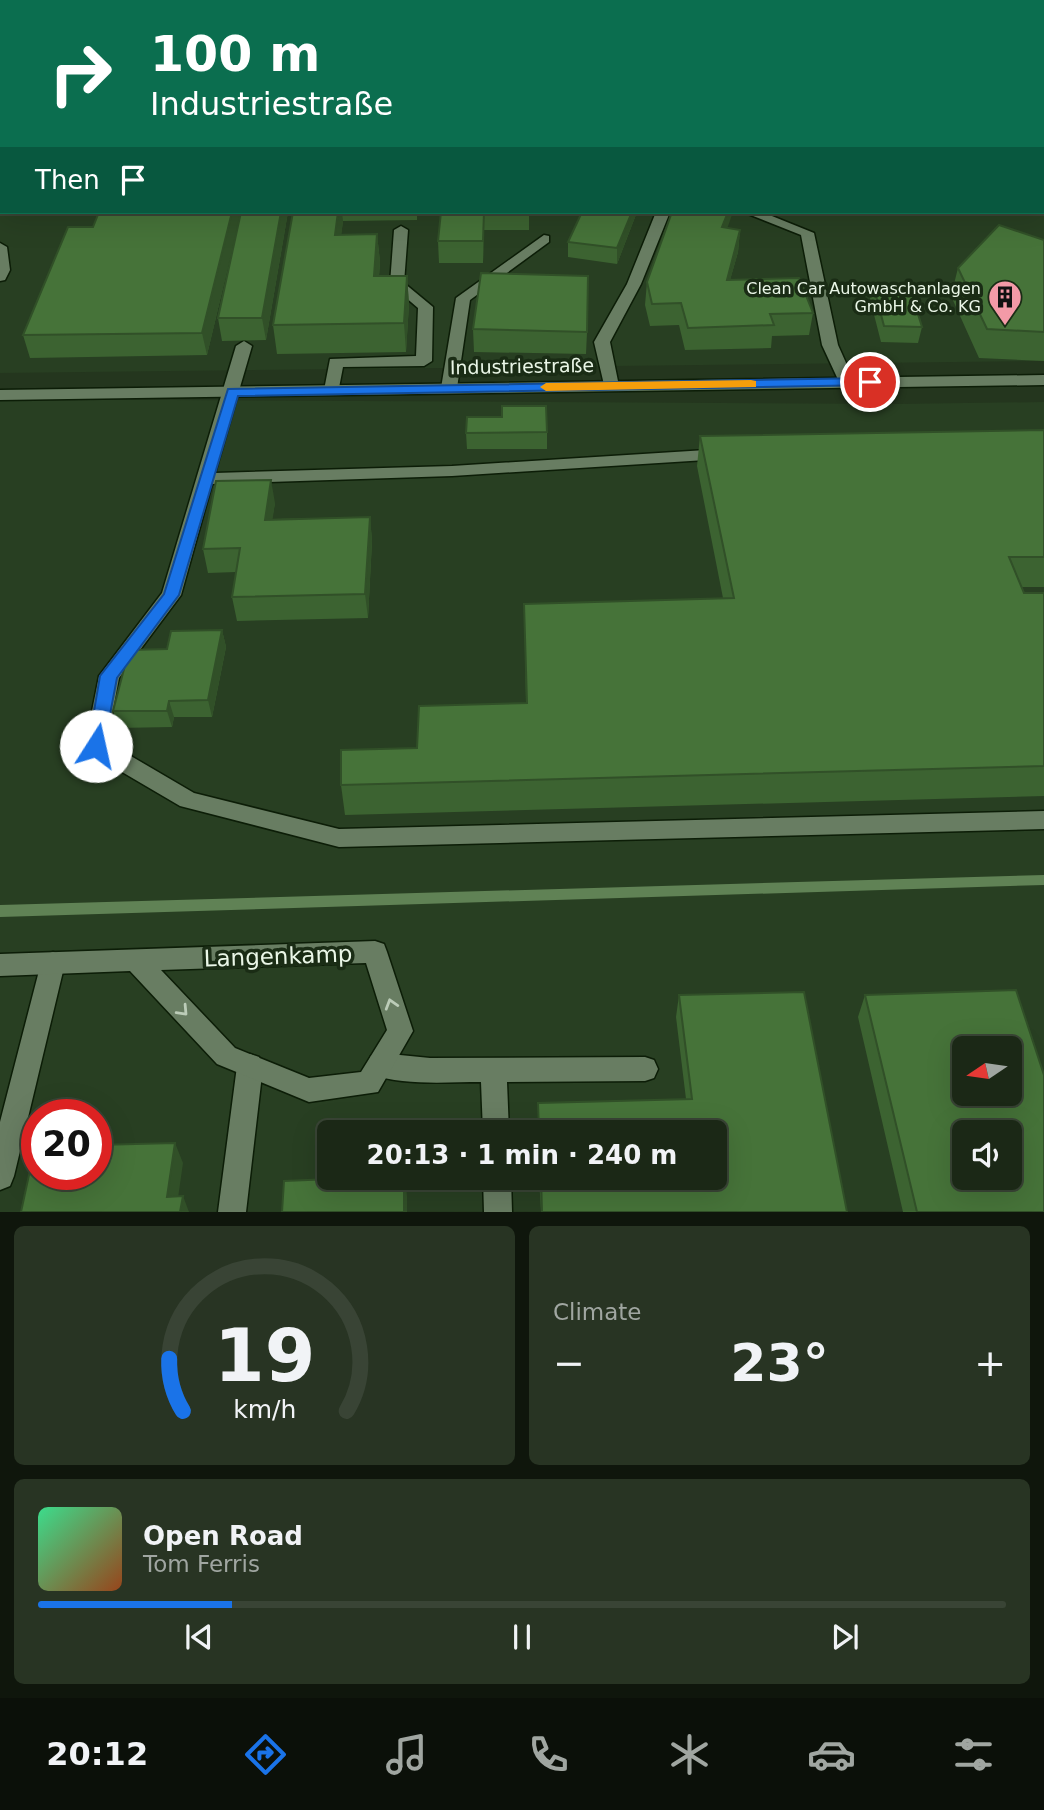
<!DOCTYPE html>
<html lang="en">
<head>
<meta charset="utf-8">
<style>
  body { margin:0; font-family:"DejaVu Sans",sans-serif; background:#283423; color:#f1f3f6; height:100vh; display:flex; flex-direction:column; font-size:26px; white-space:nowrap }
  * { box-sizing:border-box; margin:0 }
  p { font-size:23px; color:#a0a6a1 }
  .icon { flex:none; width:38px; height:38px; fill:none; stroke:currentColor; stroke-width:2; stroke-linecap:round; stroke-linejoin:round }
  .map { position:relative; height:1212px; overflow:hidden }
  .drawer { display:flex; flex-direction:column; gap:14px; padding:14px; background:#0f160c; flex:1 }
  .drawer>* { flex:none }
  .banner { position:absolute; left:0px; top:0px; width:1045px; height:214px; box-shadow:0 7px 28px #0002,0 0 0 2px #394435; background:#0b6e4f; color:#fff; overflow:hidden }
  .needle { width:46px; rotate:257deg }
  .fabs { position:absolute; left:952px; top:1036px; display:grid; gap:14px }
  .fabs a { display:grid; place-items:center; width:70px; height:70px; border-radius:10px; background:#1b2816; box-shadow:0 7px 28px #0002,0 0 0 2px #394435; font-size:35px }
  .speed { position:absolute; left:21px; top:1099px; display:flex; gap:14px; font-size:35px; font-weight:700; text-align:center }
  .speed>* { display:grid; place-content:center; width:91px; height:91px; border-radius:50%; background:#1b2816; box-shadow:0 7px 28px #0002,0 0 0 2px #394435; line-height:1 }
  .speed .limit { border:10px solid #d22; background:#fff; color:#111 }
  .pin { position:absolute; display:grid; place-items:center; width:60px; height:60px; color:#fff; margin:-30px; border:4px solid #fff; border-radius:50%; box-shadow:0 2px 7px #0007 }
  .me { position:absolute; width:77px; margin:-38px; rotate:10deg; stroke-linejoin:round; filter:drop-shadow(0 0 5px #0008) }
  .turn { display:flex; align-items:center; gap:24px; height:147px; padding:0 35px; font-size:32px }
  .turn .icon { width:91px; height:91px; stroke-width:2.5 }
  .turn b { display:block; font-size:49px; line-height:60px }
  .then { display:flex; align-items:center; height:66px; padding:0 35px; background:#0003; gap:14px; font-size:26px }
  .big { font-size:52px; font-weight:700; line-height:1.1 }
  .drawer .widget { flex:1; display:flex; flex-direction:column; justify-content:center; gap:10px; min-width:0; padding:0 24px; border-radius:10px; background:#283423 }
  .drawer .dial { align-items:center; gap:0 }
  .dial svg { height:182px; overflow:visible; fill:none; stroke:#394435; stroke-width:7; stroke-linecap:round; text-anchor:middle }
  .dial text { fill:#f1f3f6; stroke:none }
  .song { display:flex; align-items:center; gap:21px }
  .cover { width:84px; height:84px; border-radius:10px; background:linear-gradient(135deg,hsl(150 70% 55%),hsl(20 70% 35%)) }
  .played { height:7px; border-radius:4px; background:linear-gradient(90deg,#1a73e8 20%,#394435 20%) }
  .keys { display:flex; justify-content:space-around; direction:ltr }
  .heat { display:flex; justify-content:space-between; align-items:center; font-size:38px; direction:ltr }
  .drawer .tiles { flex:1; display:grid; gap:14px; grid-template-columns:1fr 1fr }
  .widget:last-child { grid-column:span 2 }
  .trip { position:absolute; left:317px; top:1120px; width:410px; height:70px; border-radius:10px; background:#1b2816; box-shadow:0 7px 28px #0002,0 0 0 2px #394435; font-weight:700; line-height:70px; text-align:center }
  .tab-bar { display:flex; height:112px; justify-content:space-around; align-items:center; background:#0b1009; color:#a0a6a1 }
  .tab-bar .icon { width:49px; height:49px }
  .tab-bar .on { color:#1a73e8 }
  .tab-bar b { font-size:32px; color:#f1f3f6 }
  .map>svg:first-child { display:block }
  .built { fill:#283f22; fill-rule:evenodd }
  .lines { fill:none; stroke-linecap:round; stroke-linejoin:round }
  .stream { fill:#608255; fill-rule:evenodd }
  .service-casing { stroke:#0c1d07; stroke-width:3 }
  .minor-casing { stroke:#0c1d07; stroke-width:3 }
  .tertiary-casing { stroke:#0c1d07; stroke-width:3 }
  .service { fill:#687d62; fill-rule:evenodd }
  .minor { fill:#687d62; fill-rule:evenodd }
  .tertiary { fill:#687d62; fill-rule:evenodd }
  .wall { fill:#3c6331 }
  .shaded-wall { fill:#315028 }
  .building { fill:#467339; stroke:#315028; stroke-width:2; fill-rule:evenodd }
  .oneway { stroke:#bcccb8 }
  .route { fill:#1a73e8; stroke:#114b97; stroke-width:2 }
  .slow { fill:#f59e0b }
  .labels { text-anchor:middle; stroke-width:7; stroke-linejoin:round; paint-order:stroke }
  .far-poi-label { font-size:16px; fill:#eaf6e7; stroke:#1a2c15; text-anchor:end }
  .street-label { font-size:19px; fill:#eaf6e7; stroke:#1a2c15 }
  .near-street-label { font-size:23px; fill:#eaf6e7; stroke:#1a2c15 }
</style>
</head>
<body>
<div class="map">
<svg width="1044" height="1212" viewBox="0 0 1044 1212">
  <rect width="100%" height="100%" fill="#24361e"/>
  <path class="built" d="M0 0H1044V361L0 373ZM2 2H1043V212H2Z
    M0 399 896 404 1044 402V1211L0 1212ZM964 1048H1010V1094H964ZM37 1115H96V1174H37ZM329 1132H714V1178H329ZM964 1132H1010V1178H964Z"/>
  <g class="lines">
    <path class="stream" d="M1044 875V885L0 917V905Z"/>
    <g class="service-casing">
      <path id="service" d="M1043 140H1044V148H1043Z
        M656 212H670L641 284 610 342 619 386 617 389H605L594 342 627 284Z
        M743 212H762L814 233 838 345 855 383 853 386H841L822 345 801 235Z
        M401 226 408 230 404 283 433 307 432 361 424 366 343 367 338 393H326L324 390 330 359 416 356 418 308 390 284 394 230Z
        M544 235 549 236V242L470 300 457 388 449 393 443 391 441 388 456 298Z
        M0 243 7 247 10 270 5 280 0 281Z
        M244 341 252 346 215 473 452 466 722 449 731 454 722 459 452 476 212 484 181 595 119 678 107 742 194 793 339 829 1044 811V829L339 847 180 806 88 752 85 746 99 676 162 593 236 346Z
        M53 952 62 955 65 963 14 1176 10 1186 0 1190V1122L41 963 44 955Z
        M380 1053 430 1058 645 1057 654 1060 658 1069 654 1078 645 1081 507 1082 509 1132H483L481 1082C446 1082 404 1086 371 1074L367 1065 371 1056Z
        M250 1054 259 1057 263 1066 246 1212H218L237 1066 241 1057Z
        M483 1178H511L512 1212H484Z"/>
    </g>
    <g class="minor-casing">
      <path id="minor" d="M325 0H337L324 2Z
        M1043 103H1044V111H1043Z
        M375 941 384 944 387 952 413 1031 378 1092 309 1102 217 1064 130 971 0 976V954ZM366 963 387 1030 361 1072 309 1078 235 1048 161 970Z"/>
    </g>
    <g class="tertiary-casing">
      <path id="tertiary" d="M1044 375V385L0 400V390Z"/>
    </g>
    <use href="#service" class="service"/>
    <use href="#minor" class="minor"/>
    <use href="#tertiary" class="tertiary"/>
  </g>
  <path class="wall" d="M0 0H33L32 2H2V207L0 208Z
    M241 212 207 355 30 358 23 335 93 227Z
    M241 212H288L266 340 222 341 218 318Z
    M293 212H417V220L343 221 341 235 377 234 380 262 379 276H407L409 304 406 352 277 354 273 325Z
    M441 212H529V230H484L483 263H439L438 241Z
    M582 212H637L617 264 568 257V242Z
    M1018 212H1042L1041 215Z
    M727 228 740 230 738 252 730 280 813 313 809 335 772 336 771 348 685 350 679 325 650 326 645 305 647 282Z
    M1044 240V361L979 358 951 296 958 268Z
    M873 284 922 327 918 343 881 342 870 299Z
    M473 329 587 332 586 354 474 352Z
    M1044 430V587H1022L1024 593H1044V796L345 815 341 785 417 748 526 703 524 604 723 598 697 466 700 436Z
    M547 432V449H467L466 433Z
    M275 503 272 519 370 517 372 541 368 618 237 621 232 597 236 572 208 573 203 549Z
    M222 630 226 647 212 717H174L172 727 118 728 113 711 167 649Z
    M679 995 847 1212H541L539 1178H714V1132H538V1103L686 1099 676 1017Z
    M865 995 1044 1212H903L858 1017Z"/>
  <path class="shaded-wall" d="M15 0H33L32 2H14Z
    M232 212H241L207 355 202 333Z
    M281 212H288L266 340 262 318Z
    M338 212H342L343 221 338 262 335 235Z
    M484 212V230L483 263V241Z
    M632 212H637L617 264V248Z
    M728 212H733L720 249 722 227Z
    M740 230 738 252 724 302 727 280Z
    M377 234 380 262 377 304 374 276Z
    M407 276 409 304 406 352 404 323Z
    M271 480 275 503 269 543 265 520Z
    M370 517 372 541 368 618 365 594Z
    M222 630 226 647 212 717 208 700Z
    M169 701 174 717 172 727 167 711Z
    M175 1143 183 1163 176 1212 167 1197Z
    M405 1178 407 1196V1212H404Z
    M183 1196 189 1212H180Z"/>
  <path class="building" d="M0 0H15L14 2H2V48L0 51Z
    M36 0H177L176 2H35Z
    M179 0H275V2H179Z
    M386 0H575L576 2H386Z
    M0 52H2V180H0Z
    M1043 160 1044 174V200L1043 199Z
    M99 212H232L202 333 23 335 68 227H93Z
    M241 212H281L262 318H218Z
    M293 212H338L335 235 377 234 374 276H407L404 323 273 325Z
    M441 212H484L483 241H438Z
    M582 212H632L617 248 568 242Z
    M672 212H728L722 227 740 230 727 280 799 278 813 313 770 314 774 325 688 328 681 303 652 304 647 282Z
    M999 225 1044 240V332L987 329 958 268Z
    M481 273 588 276 587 332 473 329Z
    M873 284 909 285 922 327 884 326Z
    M502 406H546L547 432 466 433 467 417H502Z
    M1044 430V557H1009L1024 593H1044V766L341 785V750L417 748 419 706 527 703 524 604 734 598 700 436Z
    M271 480 265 520 370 517 365 594 232 597 240 548 203 549 216 481Z
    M222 630 208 700 169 701 167 711H113L129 650 167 649 171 631Z
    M1016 990 1044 1075V1212H917L865 995ZM964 1048H1010V1094H964ZM964 1132H1010V1178H964Z
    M804 992 847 1212H542L541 1178H714V1132H539L538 1103 692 1099 679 995Z
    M175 1143 167 1197 183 1196 180 1212H21L35 1147H37V1174H96V1145Z
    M356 1178H404V1212H282L284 1181Z"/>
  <defs><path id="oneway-chevron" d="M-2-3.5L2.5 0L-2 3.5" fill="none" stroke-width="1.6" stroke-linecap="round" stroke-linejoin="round" transform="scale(1.75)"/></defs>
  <g class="oneway">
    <use href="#oneway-chevron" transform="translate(391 1004) rotate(-107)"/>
    <use href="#oneway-chevron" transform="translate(183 1011) rotate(47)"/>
  </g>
  <path class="route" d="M870 378 877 382 875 385 238 396 179 595 117 678 103 751 96 753 88 746 100 676 164 594 228 389Z"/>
  <path class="slow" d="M751 380 756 381V387L546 391 540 387 546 383Z"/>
  <defs>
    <g id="building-pin" transform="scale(1.75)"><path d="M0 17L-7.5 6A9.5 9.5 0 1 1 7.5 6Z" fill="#f39aa7" stroke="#1a2c15"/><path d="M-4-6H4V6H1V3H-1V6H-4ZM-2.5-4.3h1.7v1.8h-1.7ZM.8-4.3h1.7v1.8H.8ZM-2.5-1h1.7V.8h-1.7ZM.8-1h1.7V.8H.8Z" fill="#111"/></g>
  </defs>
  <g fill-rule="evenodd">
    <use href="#building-pin" x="1005" y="297"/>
  </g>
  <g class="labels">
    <g class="far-poi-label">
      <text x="981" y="294">Clean Car Autowaschanlagen<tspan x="981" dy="18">GmbH &amp; Co. KG</tspan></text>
    </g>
    <g class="street-label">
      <text transform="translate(522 366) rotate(-1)" y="7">Industriestraße</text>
    </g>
    <g class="near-street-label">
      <text transform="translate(278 956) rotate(-2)" y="8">Langenkamp</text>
    </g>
  </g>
</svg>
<div class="fabs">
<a><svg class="needle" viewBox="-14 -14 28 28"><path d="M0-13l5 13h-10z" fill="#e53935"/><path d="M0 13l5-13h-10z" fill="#a0a6a1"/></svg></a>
<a><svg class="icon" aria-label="sound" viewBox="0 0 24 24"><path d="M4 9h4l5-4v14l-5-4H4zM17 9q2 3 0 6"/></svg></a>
</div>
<div class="speed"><div class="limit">20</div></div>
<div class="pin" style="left:870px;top:382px;background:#d93025"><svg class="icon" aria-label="arrive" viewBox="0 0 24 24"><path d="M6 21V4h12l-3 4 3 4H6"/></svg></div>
<svg class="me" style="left:96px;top:746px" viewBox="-20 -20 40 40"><circle r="19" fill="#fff"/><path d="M0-13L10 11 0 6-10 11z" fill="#1a73e8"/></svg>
<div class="trip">20:13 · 1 min · 240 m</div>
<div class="banner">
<div class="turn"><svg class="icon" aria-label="right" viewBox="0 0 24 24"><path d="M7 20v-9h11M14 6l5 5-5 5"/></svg><div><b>100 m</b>Industriestraße</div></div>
<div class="then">Then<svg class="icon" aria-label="arrive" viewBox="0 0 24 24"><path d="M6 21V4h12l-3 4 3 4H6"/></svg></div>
</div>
</div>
<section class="drawer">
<div class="tiles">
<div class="widget dial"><svg viewBox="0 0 100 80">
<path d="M14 69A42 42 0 1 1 86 69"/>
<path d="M14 69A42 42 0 0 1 8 46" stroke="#1a73e8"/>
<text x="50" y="56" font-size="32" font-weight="700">19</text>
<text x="50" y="72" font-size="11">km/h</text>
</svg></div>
<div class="widget"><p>Climate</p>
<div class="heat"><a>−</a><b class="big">23°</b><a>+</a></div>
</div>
<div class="widget">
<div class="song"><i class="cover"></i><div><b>Open Road</b><p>Tom Ferris</p></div></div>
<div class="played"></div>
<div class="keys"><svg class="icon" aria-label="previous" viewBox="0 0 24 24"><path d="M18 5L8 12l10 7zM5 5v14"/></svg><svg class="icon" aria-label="pause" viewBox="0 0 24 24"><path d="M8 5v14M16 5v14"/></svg><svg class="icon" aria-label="next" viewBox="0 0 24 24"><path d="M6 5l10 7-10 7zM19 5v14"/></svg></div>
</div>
</div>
</section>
<nav class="tab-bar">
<b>20:12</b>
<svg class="icon on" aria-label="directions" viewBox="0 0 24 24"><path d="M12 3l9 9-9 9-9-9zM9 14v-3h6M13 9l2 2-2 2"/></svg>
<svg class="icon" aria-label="music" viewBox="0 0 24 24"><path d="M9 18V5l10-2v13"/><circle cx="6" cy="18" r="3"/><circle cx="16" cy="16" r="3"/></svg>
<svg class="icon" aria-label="phone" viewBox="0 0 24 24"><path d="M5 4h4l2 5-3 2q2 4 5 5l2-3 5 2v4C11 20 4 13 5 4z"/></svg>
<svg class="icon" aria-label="climate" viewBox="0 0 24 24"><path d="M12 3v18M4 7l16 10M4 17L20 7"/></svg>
<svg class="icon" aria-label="car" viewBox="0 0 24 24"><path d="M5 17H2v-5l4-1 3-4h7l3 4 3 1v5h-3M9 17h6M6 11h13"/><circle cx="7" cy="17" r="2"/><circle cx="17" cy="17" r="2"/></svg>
<svg class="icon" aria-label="filters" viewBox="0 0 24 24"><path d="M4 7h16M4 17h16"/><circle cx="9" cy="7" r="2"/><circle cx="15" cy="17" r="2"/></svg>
</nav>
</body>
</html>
